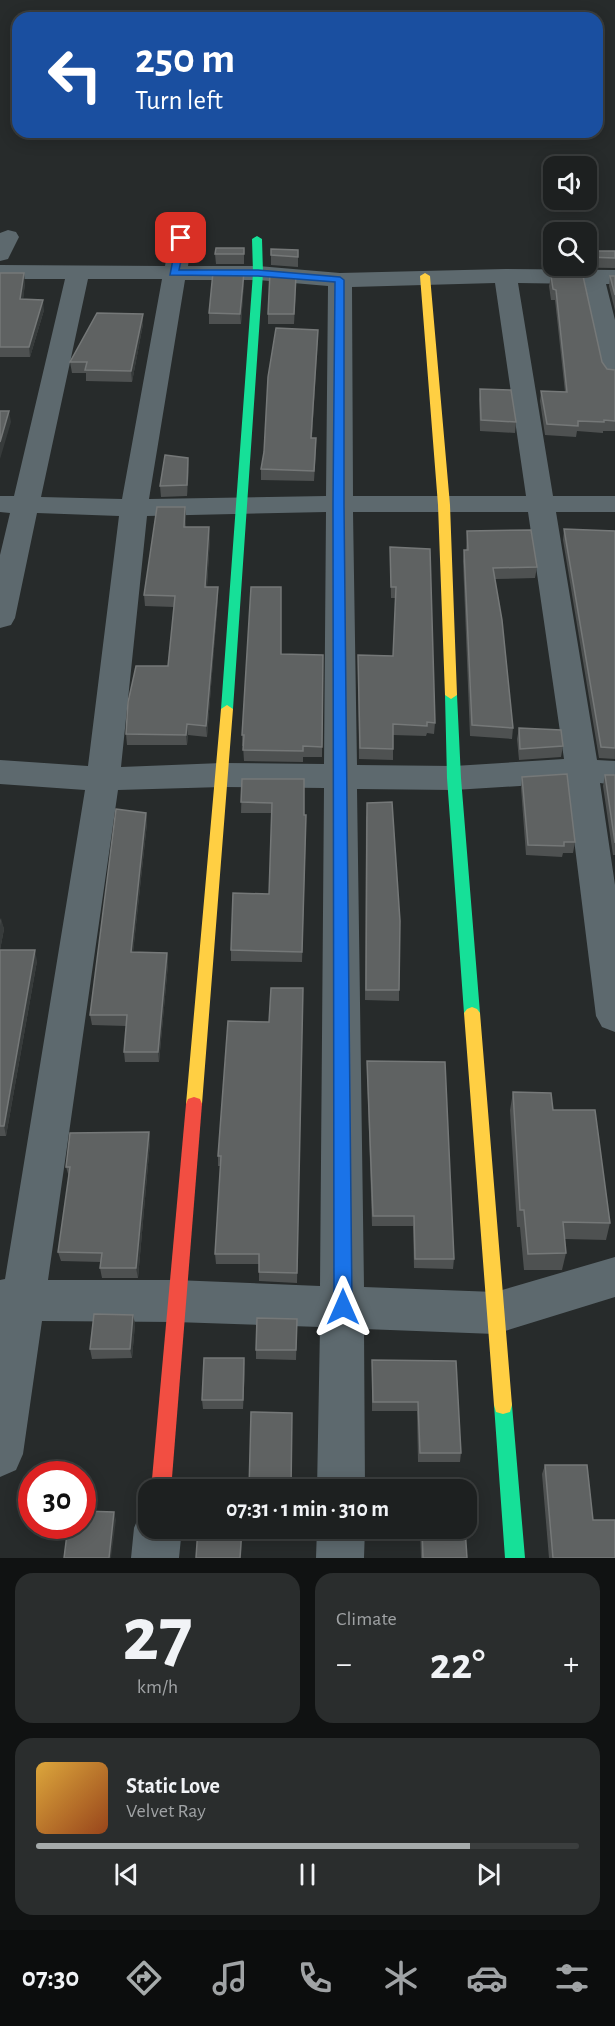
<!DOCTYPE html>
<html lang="en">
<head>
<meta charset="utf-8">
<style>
  body { margin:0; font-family:"Alegreya Sans",sans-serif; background:#2a2d2d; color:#f1f3f6; height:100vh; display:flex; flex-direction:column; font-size:22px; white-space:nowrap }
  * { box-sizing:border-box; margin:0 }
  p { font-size:20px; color:#a0a3a5 }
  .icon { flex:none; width:33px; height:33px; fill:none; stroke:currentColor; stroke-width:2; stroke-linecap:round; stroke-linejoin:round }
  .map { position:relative; height:1558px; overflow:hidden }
  .panel { display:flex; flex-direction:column; gap:15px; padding:15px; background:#101212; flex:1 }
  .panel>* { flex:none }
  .top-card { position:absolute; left:12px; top:12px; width:591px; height:126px; border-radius:18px; box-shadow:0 3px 15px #0003,0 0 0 2px #3b3e3e; background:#1a4fa0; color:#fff; overflow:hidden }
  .fabs { position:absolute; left:543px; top:156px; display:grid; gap:12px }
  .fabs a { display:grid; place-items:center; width:54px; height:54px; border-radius:12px; background:#1d2020; box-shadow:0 3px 15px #0003,0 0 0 2px #3b3e3e; font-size:30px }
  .speed { position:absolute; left:18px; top:1461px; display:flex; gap:12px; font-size:30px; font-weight:700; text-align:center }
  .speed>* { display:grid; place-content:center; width:78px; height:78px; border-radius:50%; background:#1d2020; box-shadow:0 3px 15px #0003,0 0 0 2px #3b3e3e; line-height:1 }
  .speed .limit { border:9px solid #d22; background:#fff; color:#111 }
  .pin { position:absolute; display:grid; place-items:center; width:51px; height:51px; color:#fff; margin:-26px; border-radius:12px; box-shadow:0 3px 9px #0006 }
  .me { position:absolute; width:66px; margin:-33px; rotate:0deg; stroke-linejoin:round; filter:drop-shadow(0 0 4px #0008) }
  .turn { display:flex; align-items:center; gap:21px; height:126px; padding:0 24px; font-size:27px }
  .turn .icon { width:78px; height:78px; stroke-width:2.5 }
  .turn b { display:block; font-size:42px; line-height:51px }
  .big { font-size:45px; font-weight:600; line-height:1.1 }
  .panel .widget { flex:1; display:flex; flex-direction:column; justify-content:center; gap:9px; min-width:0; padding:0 21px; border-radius:18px; background:#2a2d2d }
  .panel .dial { align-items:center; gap:0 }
  .dial b { font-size:78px; line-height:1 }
  .song { display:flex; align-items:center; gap:18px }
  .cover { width:72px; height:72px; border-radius:9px; background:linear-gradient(135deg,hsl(40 70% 55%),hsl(20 70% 35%)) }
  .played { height:6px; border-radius:3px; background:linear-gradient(90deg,#a6abab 80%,#3b3e3e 80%) }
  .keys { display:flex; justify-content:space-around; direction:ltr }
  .heat { display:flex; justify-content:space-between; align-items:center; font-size:33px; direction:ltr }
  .panel .tiles { flex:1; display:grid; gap:15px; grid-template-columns:1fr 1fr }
  .widget:last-child { grid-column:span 2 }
  .trip { position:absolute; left:138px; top:1479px; width:339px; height:60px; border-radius:18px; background:#1d2020; box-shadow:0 3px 15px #0003,0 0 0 2px #3b3e3e; font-weight:600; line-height:60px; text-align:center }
  .tabs { display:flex; height:96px; justify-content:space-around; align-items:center; background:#0c0d0d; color:#a0a3a5 }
  .tabs .icon { width:42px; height:42px }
  .tabs .selected { color:#a6abab }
  .tabs b { font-size:27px; color:#f1f3f6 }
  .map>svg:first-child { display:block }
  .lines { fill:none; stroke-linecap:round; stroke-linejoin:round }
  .street { fill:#5d696e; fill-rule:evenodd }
  .fast { fill:#16e098; fill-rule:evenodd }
  .slow { fill:#ffcf43; fill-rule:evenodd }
  .jam { fill:#f24e42; fill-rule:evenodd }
  .wall { fill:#4e5151 }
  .shaded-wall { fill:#373b3b }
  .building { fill:#5f6262; stroke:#757878; stroke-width:1.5 }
  .route { fill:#1a73e8; stroke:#114b97; stroke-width:1.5 }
</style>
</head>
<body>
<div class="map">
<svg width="615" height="1558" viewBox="0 0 615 1558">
  <rect width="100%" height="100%" fill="#272b2b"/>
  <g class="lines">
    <path class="street" d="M8 230 16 232 19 237 8 259 0 261V233Z
      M181 231 189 233 192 238 188 266H258L340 273 505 269 615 270V284H606L615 320V379L606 377 603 372 583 284 518 283 553 496H615V512H556L597 760 615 761V785L600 783 615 885V1032L602 1027 596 1016 567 783 454 790 357 789 364 1287 495 1292 615 1257V1297L495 1334 364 1329 365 1490H317L320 1327 175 1322 42 1321 23 1454 16 1470 0 1477V1280L5 1279 85 790 0 784V760L88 766 119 516 37 513 15 618 11 625 0 628V555L10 513 0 512V496H14L65 279H0V265L165 266 170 238 173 233ZM88 279H162L122 499 41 497ZM185 280H258L328 286 326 496 149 499ZM495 283 526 496H353L352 287ZM326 512 324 764 222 763 121 767 147 516ZM353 512H528L564 759 454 766 357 765ZM222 787 324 788 320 1286 175 1280H48L118 790Z
      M148 1508V1528H182L179 1558H131L134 1528 141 1511Z
      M317 1528H365L364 1558H316Z"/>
    <path class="fast" d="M257 236 262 239 263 273 233 709 227 713 221 709 253 273 252 239Z
      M451 691 457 695 461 778 480 1013 477 1017 472 1019 467 1017 464 1013 447 778 445 695Z
      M503 1396 510 1398 512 1405 525 1558H505L494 1405 496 1398Z"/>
    <path class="slow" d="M425 273 430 276 450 505 457 695 451 699 445 695 438 505 420 276Z
      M227 705 233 709 202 1104 200 1109 194 1111 188 1109 186 1104 221 709Z
      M472 1007 477 1009 480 1013 512 1405 510 1412 503 1414 496 1412 494 1405 464 1013 467 1009Z"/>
    <path class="jam" d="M194 1097 200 1099 202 1104 171 1490H151L186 1104 188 1099Z"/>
  </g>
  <path class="wall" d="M244 248V264H216L215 254Z
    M271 249 298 250V267L271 265Z
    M547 251H554V266H586V251H615V268L547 267 546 261Z
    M244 272V282L241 324H209V313Z
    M0 273 25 283 23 299 44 310 30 357H0Z
    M551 276 602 362 607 369 615 370V431H603V433L577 431 576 437 545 435 540 401 541 391 565 392 555 300H551L549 286Z
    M610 276H615V311L609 286Z
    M296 286 294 324H268V314Z
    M143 314V324L132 382 86 381V373H72L70 362Z
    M318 330 312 438 316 449 314 481 261 480V469Z
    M480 389 516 422 515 433 480 431 479 399Z
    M188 458 189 468 187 496 161 497 160 486Z
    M185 507 186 527 210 538 207 587H218V598L207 737 188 735 187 745H127L126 734 168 666 174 607 145 606 144 595Z
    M564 529 615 531V759L599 758 563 540Z
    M467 531 537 567 535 578 495 579 513 728 512 739 470 736 463 561 464 550H466Z
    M390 547 435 723 434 734 427 733 426 736 393 735V760L359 759 358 655 393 656 396 598H391Z
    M281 654 323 655 322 757H303V762L244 761 243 746H242V735Z
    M519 728 563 746 561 757 519 760 517 739Z
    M605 775H615V855H613L603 786Z
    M522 777 575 842 573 853H563L562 857 526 855 521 788Z
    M242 779 306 826 302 962 231 961V950L269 894 272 813H241Z
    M146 813 147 823 133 952 167 953 168 964 159 1062H125L124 1052 126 1026 92 1025 90 1015Z
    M366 813 399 990V1001L365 1000Z
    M0 918 4 929 0 950 37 961 6 1136H0Z
    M303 988 297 1283 259 1281V1264H216L215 1254 221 1166H218V1156L269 1022Z
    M367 1061 454 1259 453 1269 414 1268 413 1226H372L367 1072Z
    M513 1092 553 1110 610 1223 606 1240 565 1239 566 1253 562 1270H524L520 1227H517L510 1110Z
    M149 1132 150 1142 138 1278H102L100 1268 101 1262 61 1261 58 1252 69 1177 66 1167Z
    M133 1315 135 1324 132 1358 92 1359 90 1349Z
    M297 1328 296 1360 256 1359V1350Z
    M244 1358 245 1367 243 1409H203L202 1400Z
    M372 1360 456 1361 461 1453 460 1462H418L417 1411H372Z
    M545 1465 593 1520 615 1558H549L542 1474Z
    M420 1528H465L467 1558H421Z"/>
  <path class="shaded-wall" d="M244 272V282L241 324 240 314Z
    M24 273 25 283 22 310 20 299Z
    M296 275V286L294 324V314Z
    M43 300 44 310 30 357 29 347Z
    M143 314V324L132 382 131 371Z
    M318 330V340L311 449V438Z
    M9 411 11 422 0 459V442Z
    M188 458 189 468 187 496V485Z
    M185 507 186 517 185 538 184 527Z
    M209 527 210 538 206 598 205 587Z
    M218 587V598L207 737 206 726Z
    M187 724 188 735 187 745 186 735Z
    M146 813 147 823 132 963 131 952Z
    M1 918 4 929 0 950V926Z
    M35 950 37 961 6 1136 4 1126Z
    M167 953 168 964 159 1062 158 1052Z
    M149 1132 150 1142 138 1278 136 1268Z
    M133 1315 135 1324 132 1358 130 1349Z
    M244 1358 245 1367 243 1409V1400Z
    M114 1512 116 1520 111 1558H109Z
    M242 1528H243L241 1558H240Z"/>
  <path class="building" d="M216 248H244V254H215Z
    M271 249 298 250V257L271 255Z
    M547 251H554V257H548Z
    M586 251H615V258L586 257Z
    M213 272H244L240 314 209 313Z
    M0 273H24L20 299 43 300 29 347H0Z
    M270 273 296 275 294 314H268Z
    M551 276H583L602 362 607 369 615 370V421L604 420V422L578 421V426L547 424 541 391 567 392 556 290 553 289Z
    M610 276H615V295Z
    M97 313 143 314 131 371 85 370 87 362H70Z
    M276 328 318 330 311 438H316L314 471 261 469 264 452 268 377Z
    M480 389 511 390 516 422 481 420Z
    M0 411H9L0 442Z
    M165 455 188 458 187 485 160 486Z
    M157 507H185L184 527H209L205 587H218L206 726 187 724 186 735 126 734 128 702 136 666H168L175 596 144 595Z
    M564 529 615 531V748L601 747Z
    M531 530 537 567 493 568 502 620 513 728 472 725 464 550H468L467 531Z
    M390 547 430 549 435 723 427 722V726L393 724V749L360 748 358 655 393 656 396 587H391Z
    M251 587H281V654L323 655 322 747 303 746V751L243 750 244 735H242Z
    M519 728 561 730 563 746 520 749Z
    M567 774 575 842H564V846L528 845 522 777Z
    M605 775H615V843Z
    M242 779H304V815H306L302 952 231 950 233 893 269 894 272 803 241 802Z
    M392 802 400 921 399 990H366L367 803Z
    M116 809 146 813 131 952 167 953 158 1052H124L127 1015H90Z
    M0 950H35L4 1126H0Z
    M271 988H303L297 1273 259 1272V1254H215L221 1156H218L228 1021 269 1022Z
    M367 1061 445 1062 454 1259H415L414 1216H373Z
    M513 1092 551 1093 553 1110H595L610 1223 563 1222 566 1253 528 1254 524 1210H520Z
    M149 1132 136 1268H100L102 1253 58 1252 70 1167H66L70 1133Z
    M94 1314 133 1315 130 1349H90Z
    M257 1318 297 1319 296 1350H256Z
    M204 1358H244L243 1400H202Z
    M372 1360 456 1361 461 1453H420L418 1402H373Z
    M251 1412 292 1413 291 1490H249Z
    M545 1465H587L593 1520H615V1558H553Z
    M82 1511 114 1512 109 1558H64L68 1526H82Z
    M198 1528H242L240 1558H196Z
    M422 1528H465L467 1558H423Z"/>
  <path class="route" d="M181 235 186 238 179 270H258L340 277 344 280V504L352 1307 349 1313 343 1316 337 1313 334 1307 333 504 335 282 258 276 170 275 177 238Z"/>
</svg>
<div class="fabs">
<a><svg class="icon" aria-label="sound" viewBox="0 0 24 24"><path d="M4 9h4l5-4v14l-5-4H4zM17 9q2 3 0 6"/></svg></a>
<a><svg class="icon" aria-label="search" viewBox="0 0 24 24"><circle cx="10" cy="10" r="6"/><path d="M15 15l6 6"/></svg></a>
</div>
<div class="speed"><div class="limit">30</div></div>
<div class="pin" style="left:181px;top:238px;background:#d93025"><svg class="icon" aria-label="arrive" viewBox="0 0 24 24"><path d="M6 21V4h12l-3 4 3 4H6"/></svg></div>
<svg class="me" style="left:343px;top:1307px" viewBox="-20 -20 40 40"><path d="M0-17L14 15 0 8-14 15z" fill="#1a73e8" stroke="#fff" stroke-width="4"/></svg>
<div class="trip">07:31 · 1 min · 310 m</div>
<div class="top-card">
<div class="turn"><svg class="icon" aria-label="left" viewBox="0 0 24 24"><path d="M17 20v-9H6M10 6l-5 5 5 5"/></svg><div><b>250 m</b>Turn left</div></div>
</div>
</div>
<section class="panel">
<div class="tiles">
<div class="widget dial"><b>27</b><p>km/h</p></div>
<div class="widget"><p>Climate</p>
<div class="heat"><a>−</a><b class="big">22°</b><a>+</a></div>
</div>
<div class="widget">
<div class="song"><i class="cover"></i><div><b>Static Love</b><p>Velvet Ray</p></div></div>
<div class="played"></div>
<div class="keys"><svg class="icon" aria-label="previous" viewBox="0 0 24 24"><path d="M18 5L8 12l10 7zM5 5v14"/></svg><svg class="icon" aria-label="pause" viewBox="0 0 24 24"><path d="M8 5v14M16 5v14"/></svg><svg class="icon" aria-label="next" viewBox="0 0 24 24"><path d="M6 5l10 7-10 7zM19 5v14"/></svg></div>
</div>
</div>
</section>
<nav class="tabs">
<b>07:30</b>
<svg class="icon selected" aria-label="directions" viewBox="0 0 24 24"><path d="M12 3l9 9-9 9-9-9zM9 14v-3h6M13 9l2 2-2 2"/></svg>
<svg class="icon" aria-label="music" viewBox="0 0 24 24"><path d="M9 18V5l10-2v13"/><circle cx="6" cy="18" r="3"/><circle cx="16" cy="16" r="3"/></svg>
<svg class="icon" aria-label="phone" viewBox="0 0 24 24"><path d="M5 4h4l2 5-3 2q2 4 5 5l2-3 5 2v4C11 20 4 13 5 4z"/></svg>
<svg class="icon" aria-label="climate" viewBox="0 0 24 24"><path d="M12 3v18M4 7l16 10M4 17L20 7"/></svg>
<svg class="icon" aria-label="car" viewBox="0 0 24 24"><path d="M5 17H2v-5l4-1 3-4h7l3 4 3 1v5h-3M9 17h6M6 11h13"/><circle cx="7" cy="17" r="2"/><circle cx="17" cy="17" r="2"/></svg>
<svg class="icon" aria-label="filters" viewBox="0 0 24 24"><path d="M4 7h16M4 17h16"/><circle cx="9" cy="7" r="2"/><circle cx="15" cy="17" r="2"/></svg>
</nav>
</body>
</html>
